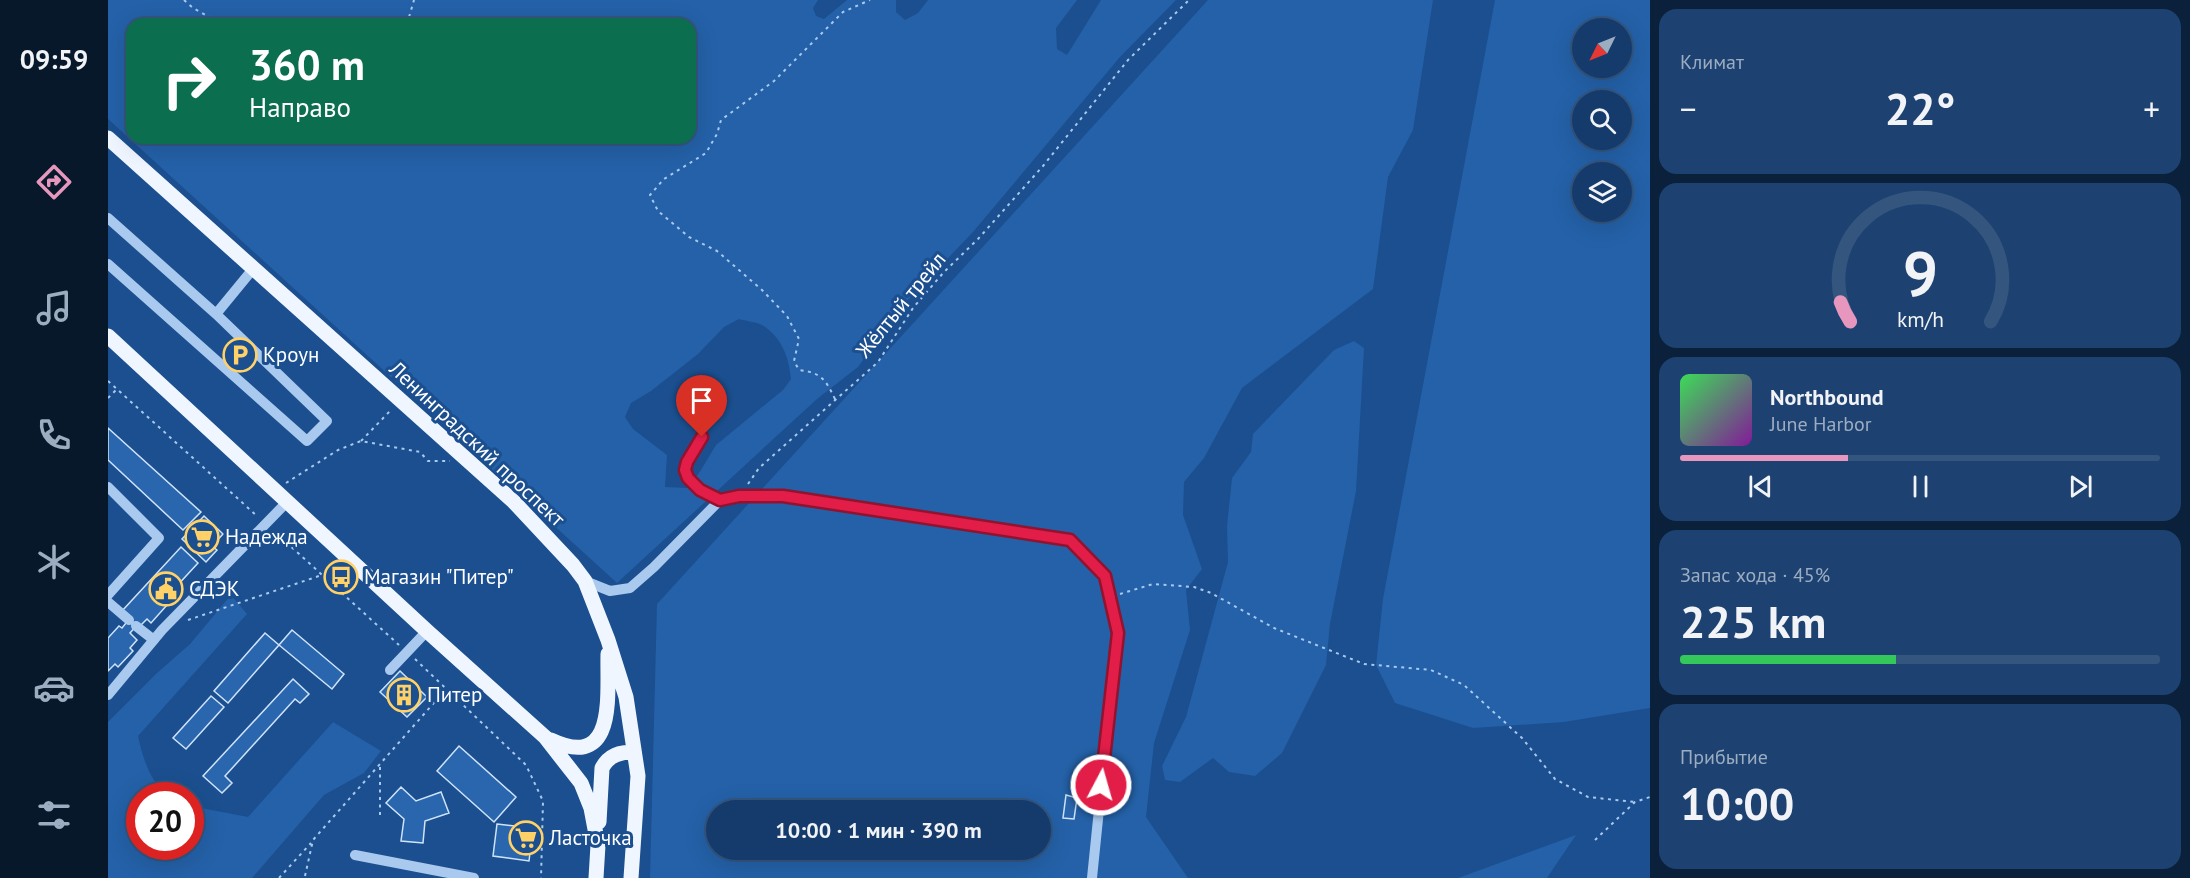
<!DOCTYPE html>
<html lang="ru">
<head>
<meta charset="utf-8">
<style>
  body { margin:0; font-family:"PT Sans",sans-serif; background:#1d4271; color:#f1f3f6; height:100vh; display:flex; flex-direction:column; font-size:22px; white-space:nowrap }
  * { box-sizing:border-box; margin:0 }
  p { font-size:20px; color:#9dadc1 }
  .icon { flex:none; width:33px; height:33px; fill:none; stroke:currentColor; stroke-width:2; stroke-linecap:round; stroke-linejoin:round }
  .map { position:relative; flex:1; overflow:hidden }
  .details { display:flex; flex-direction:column; gap:9px; padding:9px; background:#0b203b; width:540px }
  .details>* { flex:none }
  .hud { position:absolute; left:18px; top:18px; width:570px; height:126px; border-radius:18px; box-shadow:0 6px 24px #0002,0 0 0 2px #33557e; background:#0b6e4f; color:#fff; overflow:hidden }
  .needle { width:39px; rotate:227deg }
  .fabs { position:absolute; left:1464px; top:18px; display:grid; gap:12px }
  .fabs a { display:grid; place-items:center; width:60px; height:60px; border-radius:50%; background:#143b6b; box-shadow:0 6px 24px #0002,0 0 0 2px #33557e; font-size:30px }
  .speed { position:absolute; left:18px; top:782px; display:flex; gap:12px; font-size:30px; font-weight:700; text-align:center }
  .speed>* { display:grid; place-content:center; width:78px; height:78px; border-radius:50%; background:#143b6b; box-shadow:0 6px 24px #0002,0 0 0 2px #33557e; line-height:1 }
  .speed .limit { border:9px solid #d22; background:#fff; color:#111 }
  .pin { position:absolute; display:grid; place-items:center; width:51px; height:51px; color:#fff; margin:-62px -26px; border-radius:50% 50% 50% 0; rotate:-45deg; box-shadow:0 0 6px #0007 }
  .pin .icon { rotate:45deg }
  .me { position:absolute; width:66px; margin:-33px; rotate:6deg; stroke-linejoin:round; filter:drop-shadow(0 0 4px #0008) }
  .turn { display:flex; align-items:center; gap:21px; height:126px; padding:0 24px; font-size:27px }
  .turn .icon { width:78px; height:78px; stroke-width:2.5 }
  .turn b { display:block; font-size:42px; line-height:51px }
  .big { font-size:45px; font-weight:700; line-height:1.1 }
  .details .card { flex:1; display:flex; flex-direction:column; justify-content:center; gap:9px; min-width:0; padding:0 21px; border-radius:18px; background:#1d4271 }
  .details .dial { align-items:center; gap:0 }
  .dial svg { height:156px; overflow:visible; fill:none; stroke:#33557e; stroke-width:7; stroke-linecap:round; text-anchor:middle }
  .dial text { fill:#f1f3f6; stroke:none }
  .song { display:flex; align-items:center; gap:18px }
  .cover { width:72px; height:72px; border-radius:9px; background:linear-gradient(135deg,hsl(130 70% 55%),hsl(290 70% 35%)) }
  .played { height:6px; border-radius:3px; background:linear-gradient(90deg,#e797bd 35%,#33557e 35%) }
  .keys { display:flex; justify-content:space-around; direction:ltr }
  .heat { display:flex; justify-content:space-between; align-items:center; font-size:33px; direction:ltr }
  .charge { height:9px; border-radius:4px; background:linear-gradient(90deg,#34c759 45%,#33557e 0) }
  .trip { position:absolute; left:598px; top:800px; width:345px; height:60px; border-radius:30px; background:#143b6b; box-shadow:0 6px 24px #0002,0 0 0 2px #33557e; font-weight:700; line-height:60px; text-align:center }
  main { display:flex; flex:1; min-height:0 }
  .tab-bar { display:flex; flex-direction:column; width:108px; justify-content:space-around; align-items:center; background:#08182b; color:#9dadc1 }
  .tab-bar .icon { width:42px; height:42px }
  .tab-bar .on { color:#e797bd }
  .tab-bar b { font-size:27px; color:#f1f3f6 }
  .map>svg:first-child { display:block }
  .green { fill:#2461a8; fill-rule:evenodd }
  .building { fill:#2a66ad; stroke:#cfe3fa; stroke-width:1.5 }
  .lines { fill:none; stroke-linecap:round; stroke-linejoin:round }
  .path { stroke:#a9c9ee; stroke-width:2; stroke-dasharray:3 4.5; stroke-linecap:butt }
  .minor { stroke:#a9c9ee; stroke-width:10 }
  .major { stroke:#f0f6ff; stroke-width:15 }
  .route-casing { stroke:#92132f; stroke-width:15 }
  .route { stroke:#e11d48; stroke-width:10 }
  .labels { text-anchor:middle; stroke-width:6; stroke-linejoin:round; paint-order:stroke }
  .street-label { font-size:21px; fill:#fff; stroke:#1b4f8f }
  .poi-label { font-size:21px; fill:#fff; stroke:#1b4f8f; text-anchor:start }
</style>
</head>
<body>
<main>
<nav class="tab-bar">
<b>09:59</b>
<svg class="icon on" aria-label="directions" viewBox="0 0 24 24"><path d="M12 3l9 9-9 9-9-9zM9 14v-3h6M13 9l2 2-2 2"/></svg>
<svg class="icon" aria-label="music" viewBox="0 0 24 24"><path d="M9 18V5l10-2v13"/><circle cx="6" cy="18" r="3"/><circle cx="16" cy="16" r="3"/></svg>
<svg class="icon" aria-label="phone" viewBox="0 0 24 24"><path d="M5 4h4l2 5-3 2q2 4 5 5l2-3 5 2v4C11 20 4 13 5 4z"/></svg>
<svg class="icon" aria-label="climate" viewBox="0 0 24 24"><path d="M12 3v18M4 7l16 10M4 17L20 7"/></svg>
<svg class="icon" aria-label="car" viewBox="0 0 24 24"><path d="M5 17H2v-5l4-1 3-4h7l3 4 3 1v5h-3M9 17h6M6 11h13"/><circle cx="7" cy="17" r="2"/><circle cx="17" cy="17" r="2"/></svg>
<svg class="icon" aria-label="filters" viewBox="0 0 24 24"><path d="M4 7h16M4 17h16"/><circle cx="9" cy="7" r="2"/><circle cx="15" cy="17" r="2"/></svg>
</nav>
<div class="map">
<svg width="1542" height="878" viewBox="0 0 1542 878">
  <rect width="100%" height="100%" fill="#1b4f8f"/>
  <path class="green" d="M0 0H710L705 8 708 16 716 19 739 0H788V12L797 20 810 13 820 0H969L948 28 949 49 959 55 993 0H1068L1012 57 865 232 798 302 750 367 709 399 509 583 0 119ZM24 24H582V138H24ZM631 319C638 321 648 322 654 325 674 337 681 358 683 379L675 390 608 445 593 470 580 488 557 487 559 455 525 429 517 417 523 403 543 391 590 354 616 327Z
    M1100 0H1325L1305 130 1280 177 1265 289 1134 388 1096 458 1076 482 1075 515 1094 569 1078 590 1082 630 1046 743 1038 817 1080 878H542L549 604ZM609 810H933V849H609Z
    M1387 0H1542V708L1456 722 1365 728 1287 703 1268 665 1275 599ZM1514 28V68H1474V28ZM1514 100V140H1474V100ZM1514 172V212H1474V172Z
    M1246 341 1256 348 1248 491 1222 624 1218 665 1174 753 1147 776 1121 772 1105 758 1072 782 1057 780 1054 766 1078 717 1120 562 1119 526 1124 478 1143 452 1145 434 1226 350Z
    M123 595 139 614 30 736C34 755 43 787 62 795H32V846H82L83 803 93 808 140 817 225 722 273 751 256 773 216 795 144 878H0V722L49 673 82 644Z
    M1468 835 1439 878H1350Z"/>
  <path class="building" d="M0 428 93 512 75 530 0 460Z
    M96 516 115 534 104 546 109 550 98 562 74 539Z
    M73 547 90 563 55 601 59 605 43 623 39 619 31 627 29 625 22 633 29 640 22 648 25 651 10 667 7 664 0 671V638L11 626 14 628 22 618 14 611Z
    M184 630 236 674 224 689 171 645Z
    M157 633 171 645 120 703 106 691Z
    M292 671 319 697 299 717 272 692Z
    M185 679 201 694 192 703 187 699 117 776 124 783 114 793 95 776Z
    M103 696 116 707 78 749 65 738Z
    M351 746 408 797 386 822 329 771Z
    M293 787 308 801 333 792 341 813 317 821 315 843 293 841 296 819 278 803Z
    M958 795 969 798 966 819 955 818Z
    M389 824 425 828 421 861 385 856Z"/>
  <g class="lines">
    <path class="path" d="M76 0 85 8 114 24
      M299 24 306 0
      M0 381 149 516
      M0 398 9 389
      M727 399C717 379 714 373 691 370L686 361 691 339 679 316 654 290 609 251 581 237 550 211 542 195 556 179 598 153 609 134 613 120 666 81 735 12 762 0
      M253 441 282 411
      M178 483 230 450 253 441 312 452 320 461H342
      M640 484 651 468 770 362 805 308 836 272 870 239 935 166 1020 60 1081 0
      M167 532 291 645
      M1012 594 1045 584 1086 587 1103 593 1166 628 1256 664 1323 670 1356 685 1414 738 1447 779 1480 797 1527 802
      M80 620 214 575
      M307 659 418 765 435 801 433 878
      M272 815V764
      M1487 840 1527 802 1542 797
      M197 876 205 840 339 688
      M171 878 203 843"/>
    <path class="minor" d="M0 218 108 314 145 269
      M0 264 199 441 219 421 108 314
      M594 437 579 462 577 470 580 479 592 490 612 500 631 496H675L962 540 997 576 1009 633 984 878
      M0 487 51 538 0 595
      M477 581 502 591 522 588 546 567 612 500
      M0 602 21 620
      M28 626 46 640
      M282 670 319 631
      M0 695 54 630 179 502
      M247 855 366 878"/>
    <path class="major" d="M0 138 406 502 465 565 477 581 500 640 518 697 530 776 523 878
      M0 336 319 631 437 737 473 783 483 808 490 845 488 878
      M443 740C509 771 499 696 500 654
      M491 822 494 768C501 755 512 752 526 752"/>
  </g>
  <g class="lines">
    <g class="route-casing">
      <path id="route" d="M594 437 579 462 577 470 580 478 592 490 612 500 631 496H675L962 540 997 576 1010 633 993 785"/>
    </g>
    <use href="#route" class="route"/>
  </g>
  <defs>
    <g id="parking-ring" transform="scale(1.725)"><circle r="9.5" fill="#1b4f8f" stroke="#ffd166" stroke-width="1.5"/><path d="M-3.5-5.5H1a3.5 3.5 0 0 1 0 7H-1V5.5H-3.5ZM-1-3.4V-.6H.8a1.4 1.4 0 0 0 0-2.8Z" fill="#ffd166"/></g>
    <g id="supermarket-ring" transform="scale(1.725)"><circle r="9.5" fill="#1b4f8f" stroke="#ffd166" stroke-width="1.5"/><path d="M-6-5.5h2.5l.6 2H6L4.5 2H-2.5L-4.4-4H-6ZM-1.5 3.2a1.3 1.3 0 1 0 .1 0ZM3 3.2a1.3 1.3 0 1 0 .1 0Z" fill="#ffd166"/></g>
    <g id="bus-ring" transform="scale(1.725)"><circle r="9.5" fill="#1b4f8f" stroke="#ffd166" stroke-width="1.5"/><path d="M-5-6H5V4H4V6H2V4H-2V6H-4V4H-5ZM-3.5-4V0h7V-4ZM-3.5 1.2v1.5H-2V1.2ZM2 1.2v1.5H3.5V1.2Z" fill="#ffd166"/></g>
    <g id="civic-ring" transform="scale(1.725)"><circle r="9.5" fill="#1b4f8f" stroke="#ffd166" stroke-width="1.5"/><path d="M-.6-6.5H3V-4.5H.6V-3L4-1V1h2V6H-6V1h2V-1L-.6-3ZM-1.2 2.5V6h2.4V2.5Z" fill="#ffd166"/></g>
    <g id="building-ring" transform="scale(1.725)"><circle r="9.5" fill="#1b4f8f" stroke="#ffd166" stroke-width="1.5"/><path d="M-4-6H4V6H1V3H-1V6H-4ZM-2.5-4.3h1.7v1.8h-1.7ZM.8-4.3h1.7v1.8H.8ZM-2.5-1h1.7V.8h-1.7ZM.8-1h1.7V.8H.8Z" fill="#ffd166"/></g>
  </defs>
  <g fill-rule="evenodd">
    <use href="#parking-ring" x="132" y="355"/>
    <use href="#supermarket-ring" x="94" y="537"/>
    <use href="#bus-ring" x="233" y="577"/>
    <use href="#civic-ring" x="58" y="589"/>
    <use href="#building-ring" x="296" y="695"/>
    <use href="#supermarket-ring" x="418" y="838"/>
  </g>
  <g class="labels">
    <g class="street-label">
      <text transform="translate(793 305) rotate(-51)" y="7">Жёлтый трейл</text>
      <text transform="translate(369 444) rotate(43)" y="7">Ленинградский проспект</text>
    </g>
    <g class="poi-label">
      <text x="155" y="362">Кроун</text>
      <text x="117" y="544">Надежда</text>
      <text x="256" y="584">Магазин "Питер"</text>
      <text x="81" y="596">СДЭК</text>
      <text x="319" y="702">Питер</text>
      <text x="441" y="845">Ласточка</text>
    </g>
  </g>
</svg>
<div class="fabs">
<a><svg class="needle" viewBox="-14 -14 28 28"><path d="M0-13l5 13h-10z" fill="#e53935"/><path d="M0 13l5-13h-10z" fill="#9dadc1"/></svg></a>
<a><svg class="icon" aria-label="search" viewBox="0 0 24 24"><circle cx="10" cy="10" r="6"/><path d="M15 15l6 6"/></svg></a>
<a><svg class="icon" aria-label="layers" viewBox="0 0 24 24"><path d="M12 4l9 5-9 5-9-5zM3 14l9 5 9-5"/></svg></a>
</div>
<div class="speed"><div class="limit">20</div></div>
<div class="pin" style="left:594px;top:437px;background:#d93025"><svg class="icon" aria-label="arrive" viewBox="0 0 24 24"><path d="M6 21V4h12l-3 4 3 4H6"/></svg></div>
<svg class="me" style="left:993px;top:785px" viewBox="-20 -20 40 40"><circle r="17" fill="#e11d48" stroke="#fff" stroke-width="3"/><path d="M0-11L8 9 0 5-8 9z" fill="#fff"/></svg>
<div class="trip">10:00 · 1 мин · 390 m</div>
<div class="hud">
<div class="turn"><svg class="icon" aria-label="right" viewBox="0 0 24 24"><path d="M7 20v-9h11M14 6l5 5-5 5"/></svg><div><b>360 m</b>Направо</div></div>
</div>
</div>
<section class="details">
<div class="card"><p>Климат</p>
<div class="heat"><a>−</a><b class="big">22°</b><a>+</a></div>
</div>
<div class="card dial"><svg viewBox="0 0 100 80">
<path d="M14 69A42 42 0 1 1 86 69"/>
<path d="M14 69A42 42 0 0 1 9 59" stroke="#e797bd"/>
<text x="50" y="56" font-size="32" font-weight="700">9</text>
<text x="50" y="72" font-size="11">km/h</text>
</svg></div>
<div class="card">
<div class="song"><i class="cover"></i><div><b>Northbound</b><p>June Harbor</p></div></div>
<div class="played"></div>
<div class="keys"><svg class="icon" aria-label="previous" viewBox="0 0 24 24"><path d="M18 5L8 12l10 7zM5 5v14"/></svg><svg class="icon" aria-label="pause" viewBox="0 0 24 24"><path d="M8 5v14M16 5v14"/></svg><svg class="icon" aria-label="next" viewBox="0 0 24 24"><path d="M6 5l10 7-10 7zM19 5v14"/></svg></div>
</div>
<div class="card"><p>Запас хода · 45%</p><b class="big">225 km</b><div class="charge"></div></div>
<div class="card"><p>Прибытие</p><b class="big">10:00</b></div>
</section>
</main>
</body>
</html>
